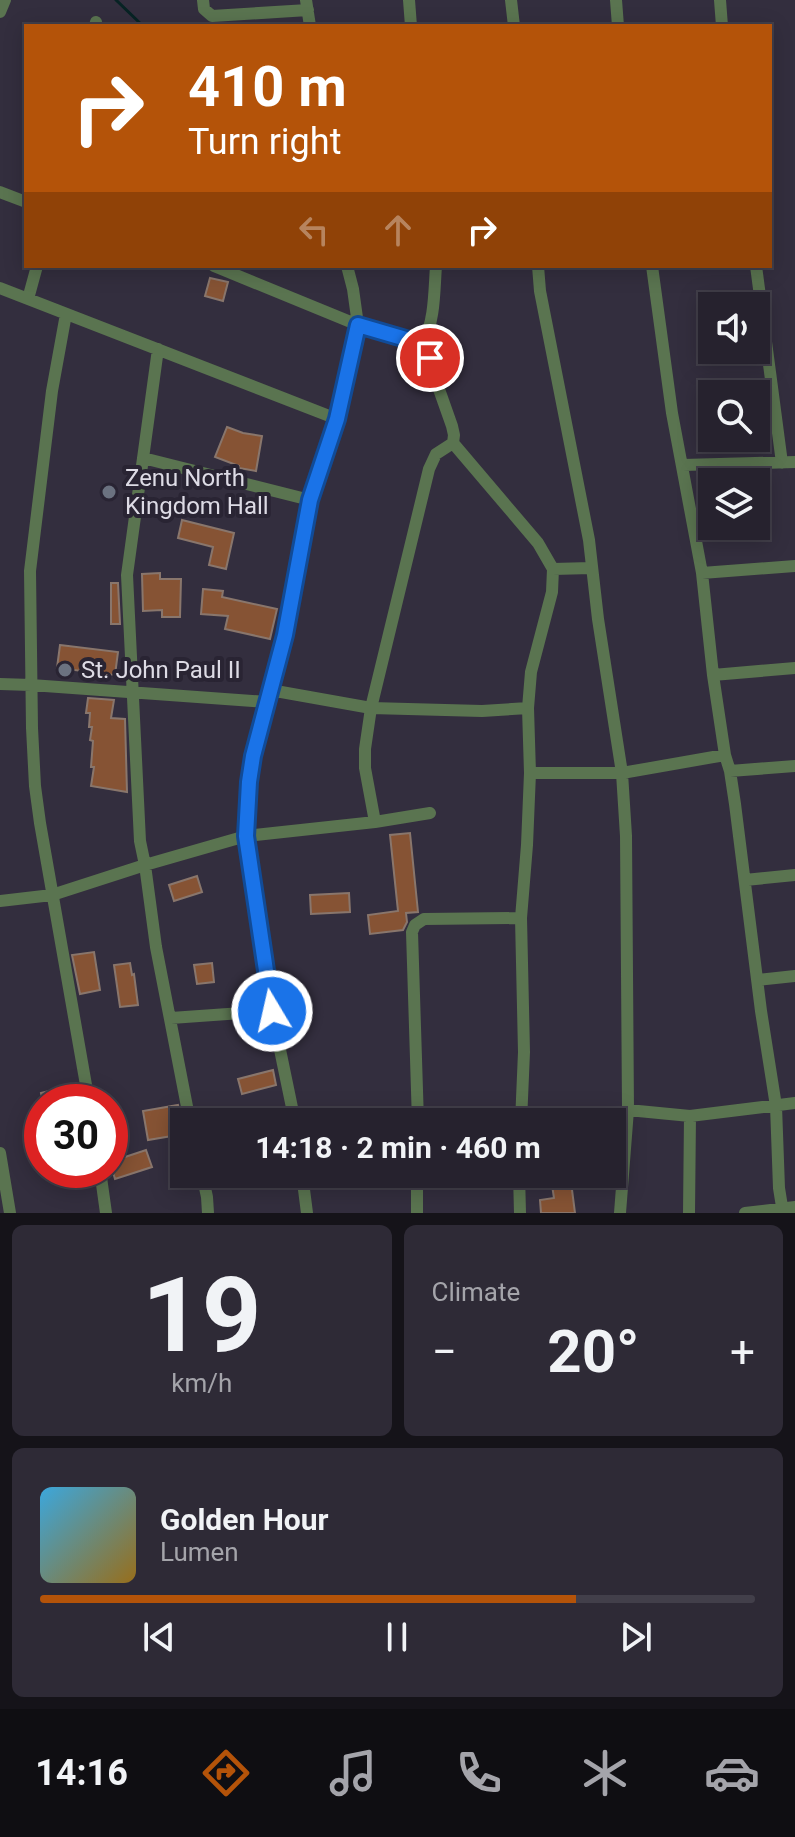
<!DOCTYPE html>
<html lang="en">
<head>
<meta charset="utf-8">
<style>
  body { margin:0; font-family:Roboto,sans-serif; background:#2e2a36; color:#f1f3f6; height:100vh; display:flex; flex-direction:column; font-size:30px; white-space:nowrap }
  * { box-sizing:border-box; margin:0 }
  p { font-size:26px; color:#a4a4aa }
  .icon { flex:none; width:44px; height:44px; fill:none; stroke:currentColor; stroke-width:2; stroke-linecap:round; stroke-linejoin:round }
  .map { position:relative; height:1213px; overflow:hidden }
  .side { display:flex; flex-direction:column; gap:12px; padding:12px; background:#151319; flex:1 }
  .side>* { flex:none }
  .hud { position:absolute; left:24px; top:24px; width:748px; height:244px; border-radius:0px; box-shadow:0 4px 20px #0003,0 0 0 2px #423f4a; background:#b45309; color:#fff; overflow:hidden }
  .buttons { position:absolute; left:698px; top:292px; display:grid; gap:16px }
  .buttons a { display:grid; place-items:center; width:72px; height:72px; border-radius:0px; background:#26222e; box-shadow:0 4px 20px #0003,0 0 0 2px #423f4a; font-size:40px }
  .speed { position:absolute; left:24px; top:1084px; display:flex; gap:16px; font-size:40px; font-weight:700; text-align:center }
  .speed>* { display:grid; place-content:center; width:104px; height:104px; border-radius:50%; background:#26222e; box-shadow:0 4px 20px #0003,0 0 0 2px #423f4a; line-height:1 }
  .speed .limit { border:12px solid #d22; background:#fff; color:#111 }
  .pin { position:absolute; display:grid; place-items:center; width:68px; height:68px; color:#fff; margin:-34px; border:4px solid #fff; border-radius:50%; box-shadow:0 2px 8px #0007 }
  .me { position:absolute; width:88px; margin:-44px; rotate:351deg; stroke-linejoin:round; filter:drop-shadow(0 0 6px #0008) }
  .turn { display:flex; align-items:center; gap:28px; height:168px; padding:0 32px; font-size:36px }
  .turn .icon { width:104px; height:104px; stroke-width:2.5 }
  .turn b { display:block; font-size:56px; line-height:68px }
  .lanes { display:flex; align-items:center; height:76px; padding:0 32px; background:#0003; justify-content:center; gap:40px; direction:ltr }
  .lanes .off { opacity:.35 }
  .big { font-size:60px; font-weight:700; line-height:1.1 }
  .side .widget { flex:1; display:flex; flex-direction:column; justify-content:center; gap:12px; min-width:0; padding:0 28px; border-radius:12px; background:#2e2a36 }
  .side .dial { align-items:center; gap:0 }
  .dial b { font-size:104px; line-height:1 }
  .song { display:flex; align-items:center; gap:24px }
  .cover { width:96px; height:96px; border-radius:12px; background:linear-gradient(135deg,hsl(200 70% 55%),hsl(40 70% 35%)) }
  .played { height:8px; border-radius:4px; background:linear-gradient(90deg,#b45309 75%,#423f4a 75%) }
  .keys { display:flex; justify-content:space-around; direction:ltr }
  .heat { display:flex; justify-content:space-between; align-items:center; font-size:44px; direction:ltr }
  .side .tiles { flex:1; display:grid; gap:12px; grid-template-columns:1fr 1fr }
  .widget:last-child { grid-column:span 2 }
  .trip { position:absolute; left:170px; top:1108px; width:456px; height:80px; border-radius:0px; background:#26222e; box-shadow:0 4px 20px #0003,0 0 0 2px #423f4a; font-weight:700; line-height:80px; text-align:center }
  .tab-bar { display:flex; height:128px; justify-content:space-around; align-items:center; background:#0f0e12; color:#a4a4aa }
  .tab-bar .icon { width:56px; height:56px }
  .tab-bar .current { color:#b45309 }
  .tab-bar b { font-size:36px; color:#f1f3f6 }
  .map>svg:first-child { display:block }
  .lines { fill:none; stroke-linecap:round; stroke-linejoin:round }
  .stream { stroke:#072324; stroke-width:3 }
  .building { fill:#865334; stroke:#89766c; stroke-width:2 }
  .minor { stroke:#5a7450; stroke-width:12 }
  .route-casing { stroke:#114b97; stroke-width:20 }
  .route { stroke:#1a73e8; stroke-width:14 }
  .worship-dot { fill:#6b7280; stroke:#292433; stroke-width:3 }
  .labels { text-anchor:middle; stroke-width:8; stroke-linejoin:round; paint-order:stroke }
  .poi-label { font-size:24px; fill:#dddbe5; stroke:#292433; text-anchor:start }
</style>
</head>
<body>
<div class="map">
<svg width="795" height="1213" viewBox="0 0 795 1213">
  <rect width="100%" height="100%" fill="#332e3e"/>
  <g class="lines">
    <path class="stream" d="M116 0 143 26"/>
  </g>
  <path class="building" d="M210 278 228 282 223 301 205 296Z
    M227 427 243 433 262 436 256 471 239 468V466L215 457Z
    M182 520 234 533 226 569 209 565 213 547 178 538Z
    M160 573V579H181L180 617H162V610L143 611 142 574Z
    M111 583H118L120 624H111Z
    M203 589 223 591 222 597 277 609 270 639 225 629 228 616 201 614Z
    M60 645 118 652 115 675 57 668Z
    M88 698 114 700 111 718 125 719 127 792 91 786 94 767H91L93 741 90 740 92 727H89L90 713H86Z
    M410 833 418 912 406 913 407 922 403 930 370 934 368 915 398 911 390 835Z
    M197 876 202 892 174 901 169 885Z
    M349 893 350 912 311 914 310 895Z
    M94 952 100 990 80 994 72 955Z
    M130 963 132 975 134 974 138 1005 120 1007 114 965Z
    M212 963 214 982 197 984 194 965Z
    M273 1070 276 1085 242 1094 238 1079Z
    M69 1086 73 1102H43L41 1093Z
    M178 1105 184 1134 148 1140 143 1111Z
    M146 1150 152 1167 115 1179 110 1162Z
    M571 1182 575 1213H541L540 1200 554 1198 552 1185Z"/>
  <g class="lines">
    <path class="minor" d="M203 0 204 9 212 16 308 10
      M306 0 310 26
      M409 0 411 26
      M511 0 514 26
      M616 0 618 26
      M720 0 722 26
      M0 12 5 0
      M95 26 96 22
      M0 192 26 202
      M214 266 358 325 423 344 452 426 454 435 453 443 538 543 553 569 591 568
      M538 266 540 291 589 540 598 619 622 773 626 836 628 1110 620 1213
      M652 266 672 413 702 573 713 675 725 755 730 771 735 804 761 1011 776 1106 779 1188 783 1213
      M756 266 782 463
      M0 288 337 419
      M28 299 37 266
      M66 314 52 391 30 571 32 728 35 786 40 823 89 1102
      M423 344C435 319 434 293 436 266
      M158 349 127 575 140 841 145 865 156 947 190 1122
      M143 458 310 500
      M683 465 795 462
      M702 573 795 566
      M713 675 795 668
      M0 684 31 685 267 702
      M270 690 371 708 482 711 528 708
      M730 771 795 766
      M530 773H622L725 755
      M375 822 365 768V749L371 708 429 469 436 454 453 443
      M745 880 795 875
      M0 901 52 895 145 865 246 836 375 822 430 813
      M758 980 795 976
      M171 1018 272 1011
      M628 1110 690 1116 795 1103
      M295 1122 272 1011 246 836 249 782 253 756 285 635 310 500 337 419 358 325 353 289 347 266
      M418 1122 412 932 415 925 424 919 521 918
      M521 1122 524 1052 521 918 527 845 530 773 528 708 531 672 552 592 553 569
      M0 1153 10 1213
      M100 1170 106 1213
      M202 1174 207 1197 208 1213
      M302 1174 307 1213
      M519 1174 520 1213
      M417 1213V1174
      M689 1213 690 1116
      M745 1213 795 1207"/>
  </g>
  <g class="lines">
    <g class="route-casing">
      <path id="route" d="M272 1011 246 836 249 782 253 756 285 635 310 500 337 419 358 325 423 344 430 358"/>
    </g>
    <use href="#route" class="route"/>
  </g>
  <g class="worship-dot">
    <circle cx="109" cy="492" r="8"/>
    <circle cx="65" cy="670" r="8"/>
  </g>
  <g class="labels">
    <g class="poi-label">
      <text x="125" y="486">Zenu North<tspan x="125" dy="28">Kingdom Hall</tspan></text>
      <text x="81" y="678">St. John Paul II</text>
    </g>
  </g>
</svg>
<div class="buttons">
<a><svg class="icon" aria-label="sound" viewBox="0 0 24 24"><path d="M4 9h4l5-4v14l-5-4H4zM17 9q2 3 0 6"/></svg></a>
<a><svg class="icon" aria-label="search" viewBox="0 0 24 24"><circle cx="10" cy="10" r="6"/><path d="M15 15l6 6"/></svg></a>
<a><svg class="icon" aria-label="layers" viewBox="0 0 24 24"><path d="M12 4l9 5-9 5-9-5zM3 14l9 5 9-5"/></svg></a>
</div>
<div class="speed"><div class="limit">30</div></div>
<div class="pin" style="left:430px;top:358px;background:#d93025"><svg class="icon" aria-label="arrive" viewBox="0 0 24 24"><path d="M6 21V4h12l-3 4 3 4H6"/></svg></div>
<svg class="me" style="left:272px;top:1011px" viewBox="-20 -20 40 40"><circle r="17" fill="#1a73e8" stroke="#fff" stroke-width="3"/><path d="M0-11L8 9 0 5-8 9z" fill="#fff"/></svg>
<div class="trip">14:18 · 2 min · 460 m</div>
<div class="hud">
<div class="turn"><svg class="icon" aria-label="right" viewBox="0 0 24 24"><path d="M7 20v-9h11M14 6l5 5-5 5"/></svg><div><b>410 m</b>Turn right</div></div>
<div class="lanes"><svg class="icon off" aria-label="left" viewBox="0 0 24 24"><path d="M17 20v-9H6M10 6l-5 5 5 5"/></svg><svg class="icon off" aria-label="ahead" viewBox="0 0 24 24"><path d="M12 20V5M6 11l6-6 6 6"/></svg><svg class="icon" aria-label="right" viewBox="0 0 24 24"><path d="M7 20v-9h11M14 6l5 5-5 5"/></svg></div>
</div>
</div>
<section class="side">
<div class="tiles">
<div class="widget dial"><b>19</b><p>km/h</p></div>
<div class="widget"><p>Climate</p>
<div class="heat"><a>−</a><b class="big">20°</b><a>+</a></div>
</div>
<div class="widget">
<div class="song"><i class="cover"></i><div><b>Golden Hour</b><p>Lumen</p></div></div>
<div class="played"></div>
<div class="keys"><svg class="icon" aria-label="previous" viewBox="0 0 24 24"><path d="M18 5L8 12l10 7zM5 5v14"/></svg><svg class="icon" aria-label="pause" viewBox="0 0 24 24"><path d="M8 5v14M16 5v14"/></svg><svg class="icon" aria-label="next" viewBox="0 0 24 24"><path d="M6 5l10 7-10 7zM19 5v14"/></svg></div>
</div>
</div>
</section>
<nav class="tab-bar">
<b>14:16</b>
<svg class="icon current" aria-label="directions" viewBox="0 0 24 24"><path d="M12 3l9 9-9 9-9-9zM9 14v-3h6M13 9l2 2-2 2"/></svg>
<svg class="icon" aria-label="music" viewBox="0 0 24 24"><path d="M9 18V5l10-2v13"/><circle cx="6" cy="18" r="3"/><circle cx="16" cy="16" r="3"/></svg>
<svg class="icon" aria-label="phone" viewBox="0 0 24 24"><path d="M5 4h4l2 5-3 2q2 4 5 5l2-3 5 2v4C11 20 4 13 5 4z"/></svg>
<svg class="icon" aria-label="climate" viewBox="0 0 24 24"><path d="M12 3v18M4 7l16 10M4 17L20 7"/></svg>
<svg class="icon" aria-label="car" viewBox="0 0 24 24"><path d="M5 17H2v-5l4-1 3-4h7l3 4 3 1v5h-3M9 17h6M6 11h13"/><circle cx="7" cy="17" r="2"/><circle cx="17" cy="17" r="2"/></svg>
</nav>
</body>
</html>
